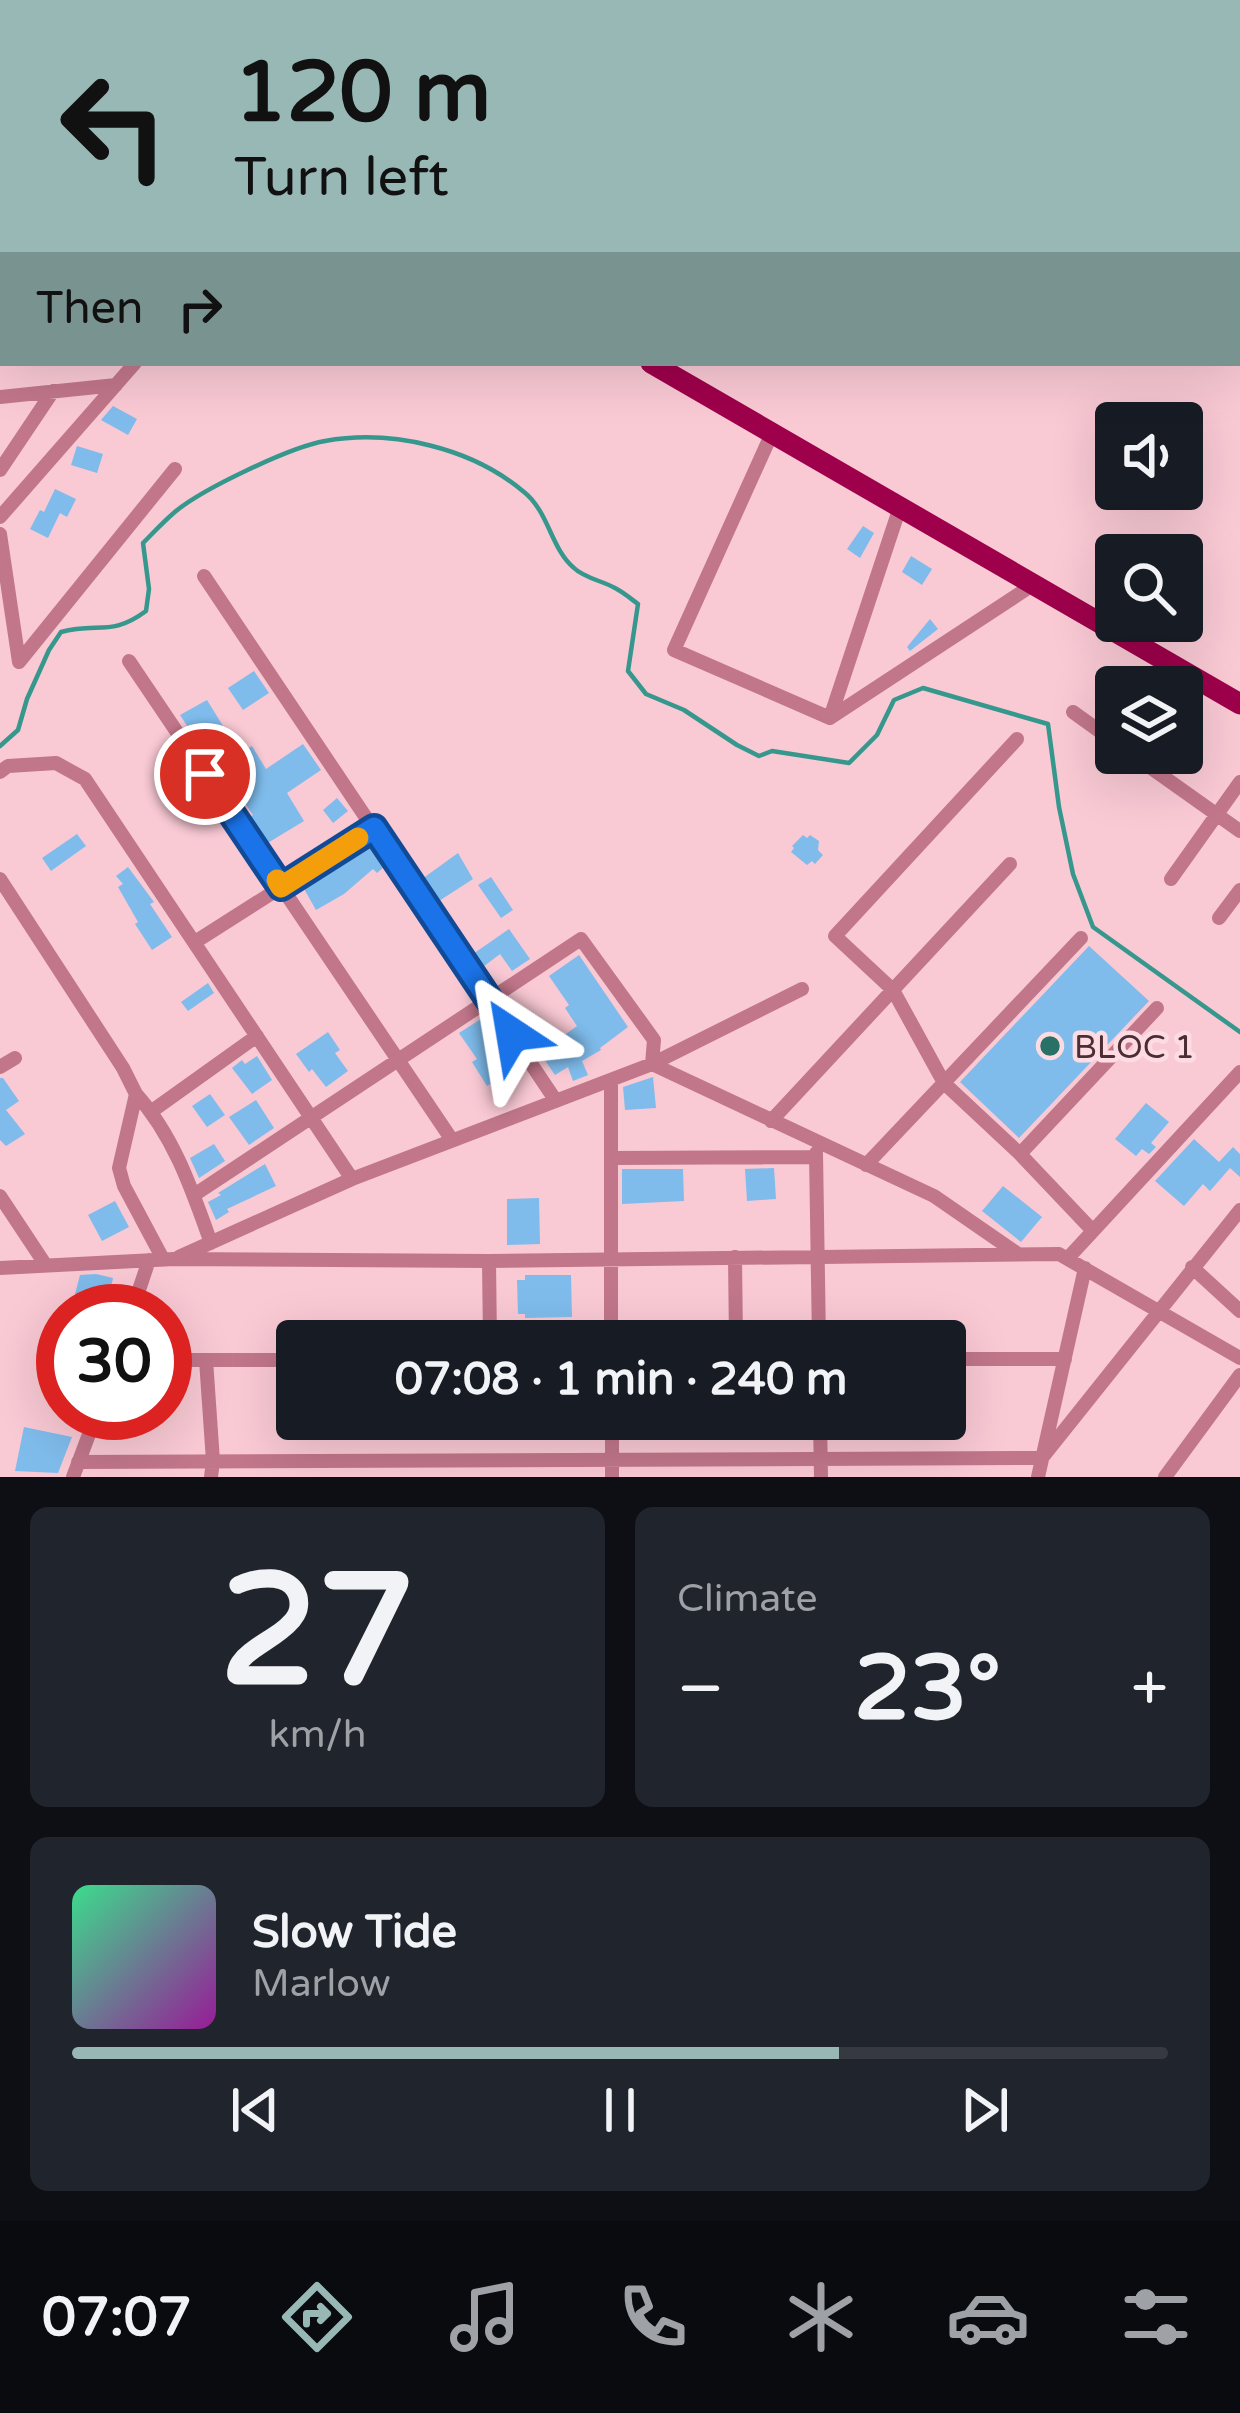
<!DOCTYPE html>
<html lang="en">
<head>
<meta charset="utf-8">
<style>
  body { margin:0; font-family:"Varela Round",sans-serif; background:#20242c; color:#f1f3f6; height:100vh; display:flex; flex-direction:column; font-size:45px; white-space:nowrap }
  * { box-sizing:border-box; margin:0 }
  p { font-size:39px; color:#9ea1a6 }
  .icon { flex:none; width:66px; height:66px; fill:none; stroke:currentColor; stroke-width:2; stroke-linecap:round; stroke-linejoin:round }
  .map { position:relative; height:1477px; overflow:hidden }
  .sheet { display:flex; flex-direction:column; gap:30px; padding:30px; background:#0d0f14; flex:1 }
  .sheet>* { flex:none }
  .banner { position:absolute; left:0px; top:0px; width:1242px; height:366px; box-shadow:0 12px 48px #0002; background:#97b8b5; color:#111; overflow:hidden }
  .tools { position:absolute; left:1095px; top:402px; display:grid; gap:24px }
  .tools a { display:grid; place-items:center; width:108px; height:108px; border-radius:12px; background:#171b24; box-shadow:0 12px 48px #0002; font-size:60px }
  .speed { position:absolute; left:36px; top:1284px; display:flex; gap:24px; font-size:60px; font-weight:700; text-align:center }
  .speed>* { display:grid; place-content:center; width:156px; height:156px; border-radius:50%; background:#171b24; box-shadow:0 12px 48px #0002; line-height:1 }
  .speed .limit { border:18px solid #d22; background:#fff; color:#111 }
  .pin { position:absolute; display:grid; place-items:center; width:102px; height:102px; color:#fff; margin:-51px; border:6px solid #fff; border-radius:50%; box-shadow:0 3px 12px #0007 }
  .me { position:absolute; width:132px; margin:-66px; rotate:327deg; stroke-linejoin:round; filter:drop-shadow(0 0 9px #0008) }
  .turn { display:flex; align-items:center; gap:42px; height:252px; padding:0 36px; font-size:54px }
  .turn .icon { width:156px; height:156px; stroke-width:2.5 }
  .turn b { display:block; font-size:84px; line-height:102px }
  .then { display:flex; align-items:center; height:114px; padding:0 36px; background:#0003; gap:24px; font-size:45px }
  .big { font-size:90px; font-weight:700; line-height:1.1 }
  .sheet .card { flex:1; display:flex; flex-direction:column; justify-content:center; gap:18px; min-width:0; padding:0 42px; border-radius:18px; background:#20242c }
  .sheet .dial { align-items:center; gap:0 }
  .dial b { font-size:156px; line-height:1 }
  .song { display:flex; align-items:center; gap:36px }
  .cover { width:144px; height:144px; border-radius:18px; background:linear-gradient(135deg,hsl(150 70% 55%),hsl(300 70% 35%)) }
  .played { height:12px; border-radius:6px; background:linear-gradient(90deg,#97b8b5 70%,#363941 70%) }
  .keys { display:flex; justify-content:space-around; direction:ltr }
  .heat { display:flex; justify-content:space-between; align-items:center; font-size:66px; direction:ltr }
  .sheet .tiles { flex:1; display:grid; gap:30px; grid-template-columns:1fr 1fr }
  .card:last-child { grid-column:span 2 }
  .trip { position:absolute; left:276px; top:1320px; width:690px; height:120px; border-radius:12px; background:#171b24; box-shadow:0 12px 48px #0002; font-weight:700; line-height:120px; text-align:center }
  .tabs { display:flex; height:192px; justify-content:space-around; align-items:center; background:#090b0e; color:#9ea1a6 }
  .tabs .icon { width:84px; height:84px }
  .tabs .selected { color:#97b8b5 }
  .tabs b { font-size:54px; color:#f1f3f6 }
  .map>svg:first-child { display:block }
  .lines { fill:none; stroke-linecap:round; stroke-linejoin:round }
  .stream { stroke:#36978d; stroke-width:4.5 }
  .building { fill:#7fbcec }
  .street { stroke:#c1768a; stroke-width:14 }
  .primary { stroke:#9e004b; stroke-width:21 }
  .route-casing { stroke:#114b97; stroke-width:30 }
  .route { stroke:#1a73e8; stroke-width:21 }
  .slow { stroke:#f59e0b; stroke-width:21 }
  .poi-dot { fill:#297066; stroke:#fcdbe2; stroke-width:4.5 }
  .labels { text-anchor:middle; stroke-width:9; stroke-linejoin:round; paint-order:stroke }
  .poi-label { font-size:33px; fill:#4c2d35; stroke:#fcdbe2; text-anchor:start }
</style>
</head>
<body>
<div class="map">
<svg width="1240" height="1477" viewBox="0 0 1240 1477">
  <rect width="100%" height="100%" fill="#f9c9d4"/>
  <g class="lines">
    <path class="stream" d="M0 746 18 730 27 699 49 650 61 632C98 622 111 637 146 611L149 589 143 543C154 532 164 521 176 511 203 489 290 447 325 441 392 429 472 448 524 492 549 512 551 549 574 568 584 578 603 581 615 588 623 592 630 598 638 604L628 671 646 694 684 710 737 745 759 756 772 751 849 763 877 735 894 700 923 688 1048 724 1059 807 1073 874 1093 927 1240 1032"/>
  </g>
  <path class="building" d="M113 406 137 419 128 435 101 420Z
    M77 446 103 454 97 473 71 465Z
    M55 489 76 499 67 517 60 513 48 538 30 529 40 510 44 512Z
    M863 526 874 533 860 558 847 549Z
    M911 556 932 569 922 585 902 572Z
    M930 619 938 629 910 651 907 647Z
    M254 671 269 693 243 710 228 688Z
    M207 700 223 726 197 741 180 715Z
    M303 744 321 770 287 793 304 821 266 844 249 817 253 815 233 786 230 788 217 767 252 746 266 769Z
    M337 798 348 811 333 823 323 810Z
    M77 834 86 846 51 871 42 858Z
    M803 835 807 838 810 835 819 841 818 850 823 855 815 864 812 861 807 865 791 852 794 848 792 846Z
    M370 844 385 866 377 873 373 869 344 894 316 910 303 887Z
    M458 853 473 879 439 901 422 879Z
    M128 867 154 902 150 904 172 937 152 950 135 924 138 922 118 887 123 884 116 876Z
    M491 877 513 910 501 918 478 885Z
    M509 929 530 959 512 971 500 954 483 967 473 954Z
    M1089 946 1149 1001 1019 1138 960 1082Z
    M579 955 628 1027 600 1048 601 1050 582 1061 588 1075 573 1081 568 1067 555 1075 540 1053 577 1026 565 1008 569 1005 549 976Z
    M208 983 214 993 188 1011 181 1002Z
    M481 1019 486 1026 490 1023 519 1066 487 1086 472 1062 477 1059 459 1033Z
    M328 1032 340 1050 335 1053 348 1071 326 1087 312 1069 309 1072 296 1054Z
    M257 1056 272 1080 252 1094 232 1068 242 1060 245 1064Z
    M653 1077 656 1108 625 1110 623 1087Z
    M0 1078H3L19 1101 6 1110 25 1134 6 1146 0 1140Z
    M210 1094 225 1115 207 1127 192 1106Z
    M256 1100 274 1128 249 1145 229 1117Z
    M1146 1103 1169 1122 1151 1143 1156 1147 1149 1154 1142 1149 1136 1156 1115 1139Z
    M1194 1139 1219 1162 1233 1147 1240 1154V1177L1230 1168 1210 1191 1203 1184 1184 1206 1155 1181Z
    M214 1144 225 1161 199 1178 190 1158Z
    M265 1164 276 1186 227 1209 229 1212 216 1220 208 1202 221 1195 218 1193Z
    M774 1168 776 1199 747 1201 745 1169Z
    M622 1169H683L684 1201 622 1204Z
    M1003 1186 1042 1217 1021 1242 982 1211Z
    M539 1198 540 1244 507 1245V1199Z
    M115 1201 129 1227 102 1241 88 1215Z
    M96 1274 113 1278 106 1310 73 1302 80 1275Z
    M525 1275H571L572 1317 525 1318V1314H518L517 1280H525Z
    M24 1427 72 1437 58 1473 15 1471Z"/>
  <g class="lines">
    <path class="street" d="M1182 0 1184 3
      M0 47 3 44
      M0 141 3 142
      M0 301 3 302
      M0 397 116 385
      M772 433 674 650 830 718
      M0 470 53 391
      M0 517 135 363
      M0 534 19 662
      M204 576 556 1101
      M129 661 452 1140
      M19 662 175 469
      M1073 712 1116 743
      M830 718 1034 584
      M830 718 900 507
      M1017 739 835 936 893 990 944 1083 1020 1154 1093 1231
      M1130 753 1240 831
      M0 772 8 766 56 763 85 779 352 1179
      M0 879 123 1068 136 1094 119 1168 124 1186 163 1259
      M1171 879 1240 782
      M1219 918 1240 890
      M195 942 374 828
      M652 1064 934 1196 1018 1254
      M0 1067 15 1058
      M611 1080V1341
      M136 1094C174 1136 192 1190 211 1243
      M152 1111 257 1036
      M771 1121 1010 864
      M816 1153 819 1341
      M1020 1154 1157 1008
      M611 1158 816 1157
      M866 1165 1081 938
      M194 1195 581 939 654 1040 652 1064
      M0 1196 45 1264
      M179 1257 352 1179 652 1064 802 989
      M735 1257 736 1341
      M1068 1258 1240 1072
      M489 1261 490 1341
      M1192 1267 1240 1311
      M0 1268 174 1259 489 1261 1059 1254 1240 1358
      M132 1311 149 1260
      M945 1359H1065
      M165 1360H297
      M206 1360 213 1461 211 1477
      M612 1419V1477
      M820 1419 821 1477
      M78 1462 1042 1458 1240 1210
      M73 1477 97 1413
      M1038 1477 1085 1268
      M1165 1477 1240 1375"/>
    <path class="primary" d="M34 0 38 3
      M651 363 1240 704"/>
  </g>
  <g class="lines">
    <g class="route-casing">
      <path id="route" d="M205 774 281 887 374 828 512 1034"/>
    </g>
    <use href="#route" class="route"/>
    <path class="slow" d="M277 880 281 887 358 838"/>
  </g>
  <circle class="poi-dot" cx="1050" cy="1046" r="12"/>
  <g class="labels">
    <g class="poi-label">
      <text x="1074" y="1058">BLOC 1</text>
    </g>
  </g>
</svg>
<div class="tools">
<a><svg class="icon" aria-label="sound" viewBox="0 0 24 24"><path d="M4 9h4l5-4v14l-5-4H4zM17 9q2 3 0 6"/></svg></a>
<a><svg class="icon" aria-label="search" viewBox="0 0 24 24"><circle cx="10" cy="10" r="6"/><path d="M15 15l6 6"/></svg></a>
<a><svg class="icon" aria-label="layers" viewBox="0 0 24 24"><path d="M12 4l9 5-9 5-9-5zM3 14l9 5 9-5"/></svg></a>
</div>
<div class="speed"><div class="limit">30</div></div>
<div class="pin" style="left:205px;top:774px;background:#d93025"><svg class="icon" aria-label="arrive" viewBox="0 0 24 24"><path d="M6 21V4h12l-3 4 3 4H6"/></svg></div>
<svg class="me" style="left:512px;top:1034px" viewBox="-20 -20 40 40"><path d="M0-17L14 15 0 8-14 15z" fill="#1a73e8" stroke="#fff" stroke-width="4"/></svg>
<div class="trip">07:08 · 1 min · 240 m</div>
<div class="banner">
<div class="turn"><svg class="icon" aria-label="left" viewBox="0 0 24 24"><path d="M17 20v-9H6M10 6l-5 5 5 5"/></svg><div><b>120 m</b>Turn left</div></div>
<div class="then">Then<svg class="icon" aria-label="right" viewBox="0 0 24 24"><path d="M7 20v-9h11M14 6l5 5-5 5"/></svg></div>
</div>
</div>
<section class="sheet">
<div class="tiles">
<div class="card dial"><b>27</b><p>km/h</p></div>
<div class="card"><p>Climate</p>
<div class="heat"><a>−</a><b class="big">23°</b><a>+</a></div>
</div>
<div class="card">
<div class="song"><i class="cover"></i><div><b>Slow Tide</b><p>Marlow</p></div></div>
<div class="played"></div>
<div class="keys"><svg class="icon" aria-label="previous" viewBox="0 0 24 24"><path d="M18 5L8 12l10 7zM5 5v14"/></svg><svg class="icon" aria-label="pause" viewBox="0 0 24 24"><path d="M8 5v14M16 5v14"/></svg><svg class="icon" aria-label="next" viewBox="0 0 24 24"><path d="M6 5l10 7-10 7zM19 5v14"/></svg></div>
</div>
</div>
</section>
<nav class="tabs">
<b>07:07</b>
<svg class="icon selected" aria-label="directions" viewBox="0 0 24 24"><path d="M12 3l9 9-9 9-9-9zM9 14v-3h6M13 9l2 2-2 2"/></svg>
<svg class="icon" aria-label="music" viewBox="0 0 24 24"><path d="M9 18V5l10-2v13"/><circle cx="6" cy="18" r="3"/><circle cx="16" cy="16" r="3"/></svg>
<svg class="icon" aria-label="phone" viewBox="0 0 24 24"><path d="M5 4h4l2 5-3 2q2 4 5 5l2-3 5 2v4C11 20 4 13 5 4z"/></svg>
<svg class="icon" aria-label="climate" viewBox="0 0 24 24"><path d="M12 3v18M4 7l16 10M4 17L20 7"/></svg>
<svg class="icon" aria-label="car" viewBox="0 0 24 24"><path d="M5 17H2v-5l4-1 3-4h7l3 4 3 1v5h-3M9 17h6M6 11h13"/><circle cx="7" cy="17" r="2"/><circle cx="17" cy="17" r="2"/></svg>
<svg class="icon" aria-label="filters" viewBox="0 0 24 24"><path d="M4 7h16M4 17h16"/><circle cx="9" cy="7" r="2"/><circle cx="15" cy="17" r="2"/></svg>
</nav>
</body>
</html>
